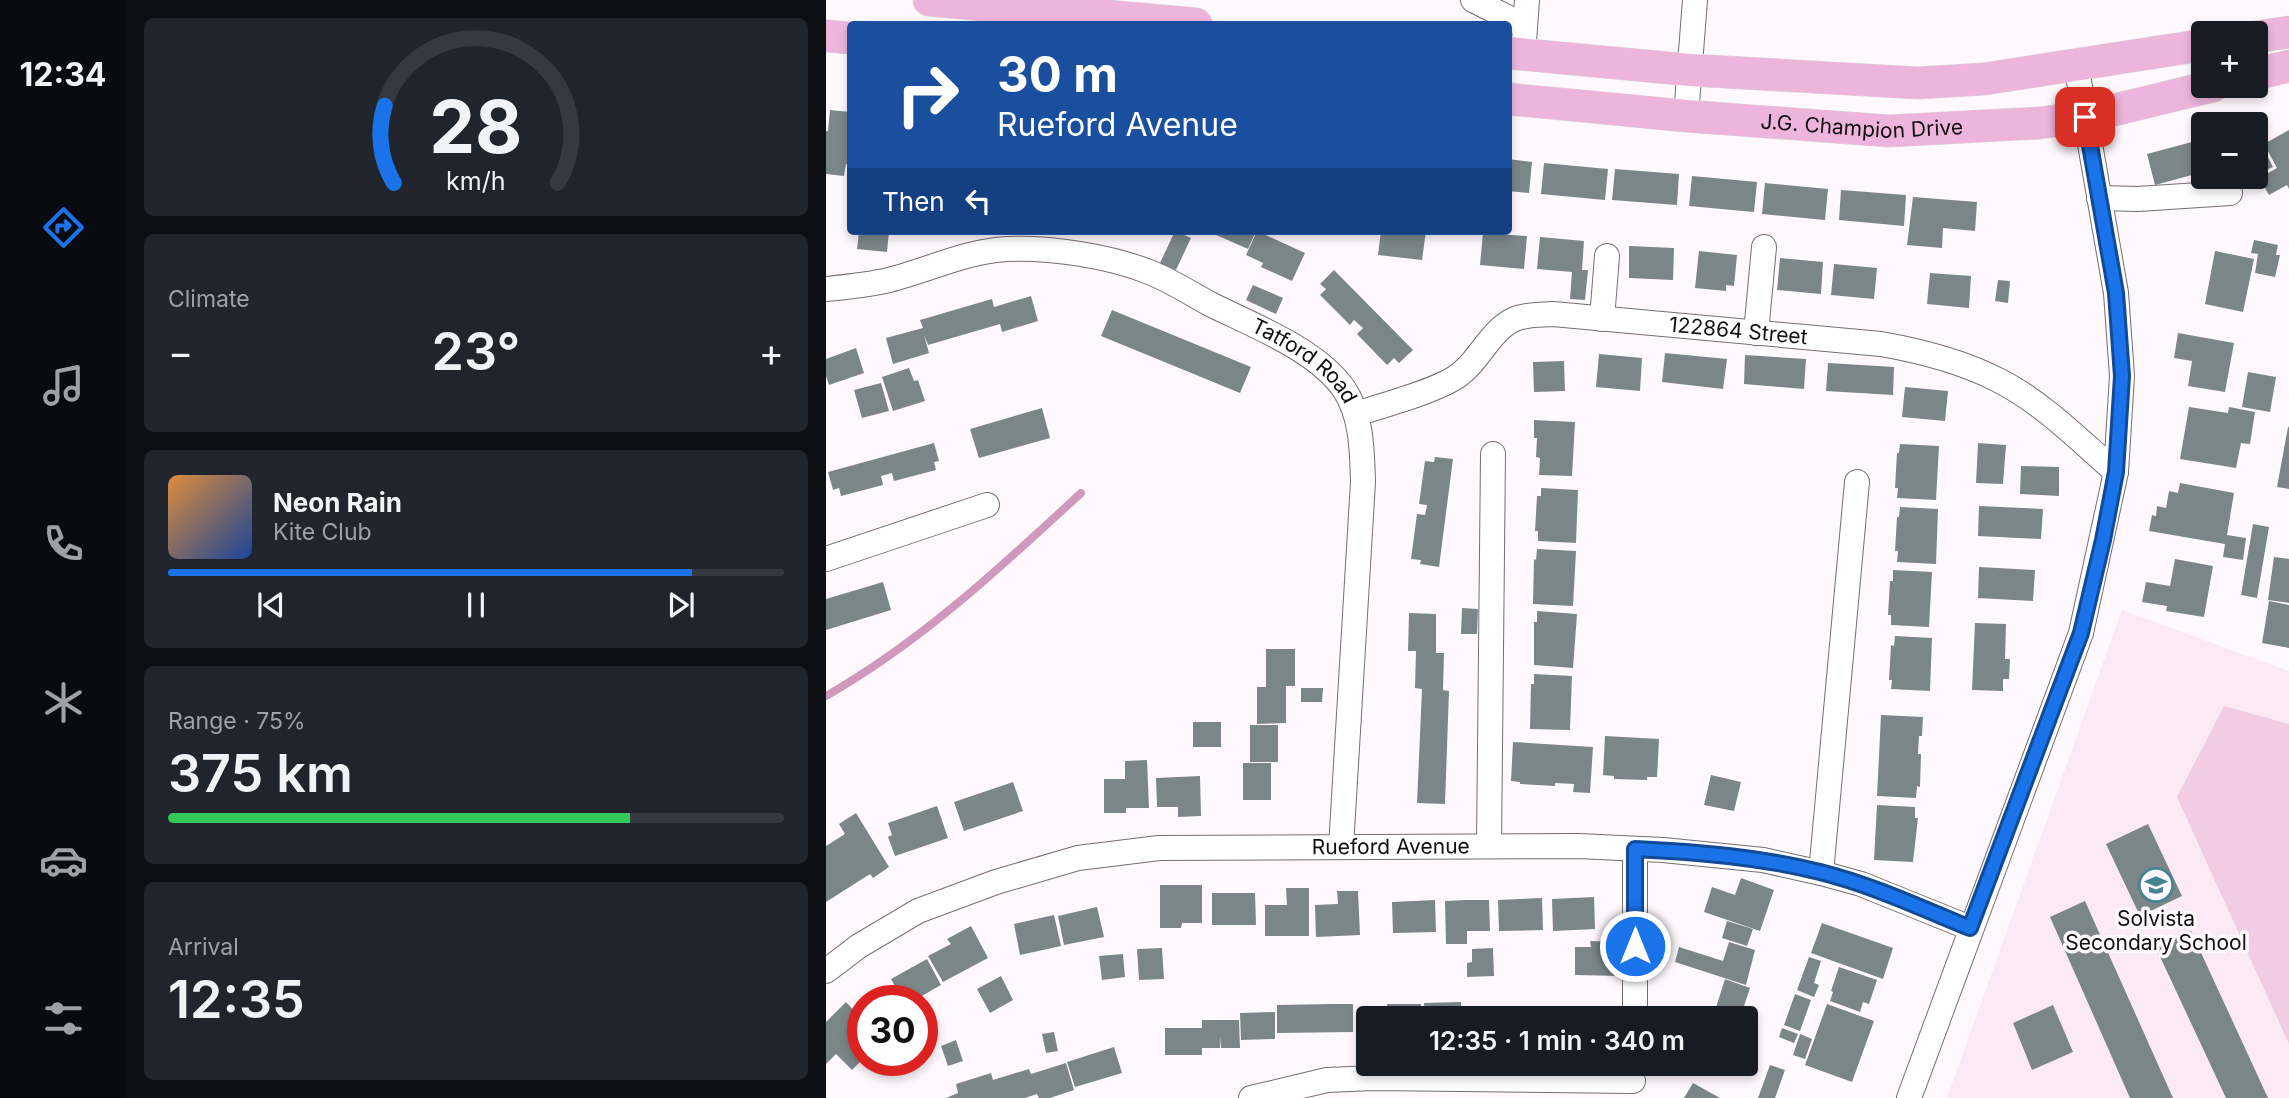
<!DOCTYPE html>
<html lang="en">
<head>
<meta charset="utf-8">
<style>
  body { margin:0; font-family:Inter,sans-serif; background:#20242c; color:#f1f3f6; height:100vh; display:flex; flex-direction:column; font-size:26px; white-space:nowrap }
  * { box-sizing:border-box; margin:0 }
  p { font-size:23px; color:#9ea1a6 }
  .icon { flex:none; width:38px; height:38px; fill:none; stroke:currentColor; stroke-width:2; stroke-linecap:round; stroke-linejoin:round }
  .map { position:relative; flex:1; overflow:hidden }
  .sheet { display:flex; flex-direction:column; gap:18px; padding:18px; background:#0d0f14; width:700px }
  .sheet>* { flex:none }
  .hud { position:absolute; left:21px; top:21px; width:665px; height:214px; border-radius:7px; box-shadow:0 4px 10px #0003; background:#1a4fa0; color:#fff; overflow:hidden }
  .tools { position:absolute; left:1365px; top:21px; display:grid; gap:14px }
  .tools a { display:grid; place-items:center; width:77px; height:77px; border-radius:7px; background:#171b24; box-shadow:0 4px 10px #0003; font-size:35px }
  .speed { position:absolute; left:21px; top:985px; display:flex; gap:14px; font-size:35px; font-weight:700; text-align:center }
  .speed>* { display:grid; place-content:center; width:91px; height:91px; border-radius:50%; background:#171b24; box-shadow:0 4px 10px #0003; line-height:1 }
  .speed .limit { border:10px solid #d22; background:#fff; color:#111 }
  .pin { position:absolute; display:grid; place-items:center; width:60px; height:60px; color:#fff; margin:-30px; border-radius:14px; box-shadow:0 4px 10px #0006 }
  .me { position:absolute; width:77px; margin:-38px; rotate:0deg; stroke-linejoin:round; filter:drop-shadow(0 0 5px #0008) }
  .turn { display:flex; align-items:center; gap:24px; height:147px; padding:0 35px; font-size:32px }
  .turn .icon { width:91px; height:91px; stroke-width:2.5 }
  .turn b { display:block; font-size:49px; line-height:60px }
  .then { display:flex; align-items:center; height:66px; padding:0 35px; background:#0003; gap:14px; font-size:26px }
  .big { font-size:52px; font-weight:600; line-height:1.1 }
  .sheet .tile { flex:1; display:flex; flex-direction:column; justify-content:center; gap:10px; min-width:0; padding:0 24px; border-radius:10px; background:#20242c }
  .sheet .dial { align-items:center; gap:0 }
  .dial svg { height:182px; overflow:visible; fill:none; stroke:#363941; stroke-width:7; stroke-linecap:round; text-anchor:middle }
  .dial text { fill:#f1f3f6; stroke:none }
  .song { display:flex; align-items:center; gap:21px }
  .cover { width:84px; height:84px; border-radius:10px; background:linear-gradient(135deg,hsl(30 70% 55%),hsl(220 70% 35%)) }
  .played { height:7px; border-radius:4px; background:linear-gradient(90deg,#1a73e8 85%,#363941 85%) }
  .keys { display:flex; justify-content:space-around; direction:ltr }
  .heat { display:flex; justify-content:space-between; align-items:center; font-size:38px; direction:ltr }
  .charge { height:10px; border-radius:5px; background:linear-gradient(90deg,#34c759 75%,#363941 0) }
  .trip { position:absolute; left:530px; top:1006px; width:402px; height:70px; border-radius:7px; background:#171b24; box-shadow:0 4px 10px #0003; font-weight:600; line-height:70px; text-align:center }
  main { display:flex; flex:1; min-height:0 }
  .menu { display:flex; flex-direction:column; width:126px; justify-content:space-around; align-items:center; background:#090b0e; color:#9ea1a6 }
  .menu .icon { width:49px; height:49px }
  .menu .active { color:#1a73e8 }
  .menu b { font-size:32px; color:#f1f3f6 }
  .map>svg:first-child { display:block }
  .built { fill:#fbeaf5 }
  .green { fill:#f2cbe4 }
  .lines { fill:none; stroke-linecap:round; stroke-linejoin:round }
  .stream { stroke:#d198be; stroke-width:8 }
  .building { fill:#7b8688 }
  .minor-casing { stroke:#756d72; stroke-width:26 }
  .major-casing { stroke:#d9d9d9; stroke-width:33 }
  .minor { stroke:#fff; stroke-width:24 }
  .major { stroke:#eeb5dc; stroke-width:32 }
  .route-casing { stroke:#114b97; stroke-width:18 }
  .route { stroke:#1a73e8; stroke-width:12 }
  .labels { text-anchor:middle; stroke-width:7; stroke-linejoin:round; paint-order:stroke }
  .street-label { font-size:21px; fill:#120f11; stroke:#fff9fd }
  .poi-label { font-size:21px; fill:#120f11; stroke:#fff9fd }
</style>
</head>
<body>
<main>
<nav class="menu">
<b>12:34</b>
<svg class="icon active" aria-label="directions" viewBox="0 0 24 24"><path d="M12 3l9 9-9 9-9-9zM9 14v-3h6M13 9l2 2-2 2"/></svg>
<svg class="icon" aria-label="music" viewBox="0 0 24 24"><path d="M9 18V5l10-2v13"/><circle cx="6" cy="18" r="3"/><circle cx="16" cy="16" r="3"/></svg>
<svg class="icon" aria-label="phone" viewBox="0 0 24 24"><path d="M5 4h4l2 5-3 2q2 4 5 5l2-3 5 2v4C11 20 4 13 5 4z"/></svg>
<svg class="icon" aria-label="climate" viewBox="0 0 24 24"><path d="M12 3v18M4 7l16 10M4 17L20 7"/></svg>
<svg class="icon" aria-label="car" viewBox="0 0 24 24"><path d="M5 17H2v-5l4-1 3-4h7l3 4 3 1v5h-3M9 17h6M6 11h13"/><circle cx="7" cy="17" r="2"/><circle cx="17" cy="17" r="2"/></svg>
<svg class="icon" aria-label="filters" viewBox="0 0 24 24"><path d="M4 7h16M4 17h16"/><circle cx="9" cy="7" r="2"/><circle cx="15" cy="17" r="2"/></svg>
</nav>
<section class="sheet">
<div class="tile dial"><svg viewBox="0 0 100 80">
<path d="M14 69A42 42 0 1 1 86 69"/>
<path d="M14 69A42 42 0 0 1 10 35" stroke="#1a73e8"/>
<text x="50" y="56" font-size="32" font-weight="700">28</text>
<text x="50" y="72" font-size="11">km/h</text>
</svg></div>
<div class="tile"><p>Climate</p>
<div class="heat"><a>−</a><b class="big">23°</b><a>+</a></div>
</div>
<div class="tile">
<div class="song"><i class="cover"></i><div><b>Neon Rain</b><p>Kite Club</p></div></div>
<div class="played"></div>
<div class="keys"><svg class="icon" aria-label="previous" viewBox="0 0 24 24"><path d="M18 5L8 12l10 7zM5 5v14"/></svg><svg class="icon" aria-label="pause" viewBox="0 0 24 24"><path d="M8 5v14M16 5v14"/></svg><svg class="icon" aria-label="next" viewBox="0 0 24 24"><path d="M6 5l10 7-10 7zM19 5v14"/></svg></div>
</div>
<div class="tile"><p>Range · 75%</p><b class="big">375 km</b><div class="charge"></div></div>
<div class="tile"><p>Arrival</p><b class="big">12:35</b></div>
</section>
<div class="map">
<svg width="1463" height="1098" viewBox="0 0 1463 1098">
  <rect width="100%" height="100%" fill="#fff9fd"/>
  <path class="built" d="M1296 610 1463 671V1098H1121Z"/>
  <path class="green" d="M1398 706 1463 724V1044L1351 797Z"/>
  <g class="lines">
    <path class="stream" d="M0 696C95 642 176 566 255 493"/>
  </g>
  <path class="building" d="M4 110 24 112V133H22L21 144H24V165L20 164 18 176 0 174V131H2Z
    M1434 119 1442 134 1433 139 1447 167 1430 175V124H1424Z
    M1463 130V189L1461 185 1443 195 1433 178 1451 168 1438 144Z
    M1377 139V172L1329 185 1321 154Z
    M682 159 706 162 703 193 682 191Z
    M718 163 782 169 779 200 715 194Z
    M789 169 853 174 851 205 786 200Z
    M866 176 931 182 928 212 863 206Z
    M939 183 1002 189 999 220 936 214Z
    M1015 190 1080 195 1078 226 1013 220Z
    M1087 197 1151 202 1149 231 1117 228 1116 248 1081 245Z
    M33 231H63L61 252 31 249Z
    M349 231 365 238 350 270 334 263Z
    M389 231H430L422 249 388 234Z
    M431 231 479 253 466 281 435 267 437 263 420 255Z
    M555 231H600L596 260 552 255Z
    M657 233 701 236 698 269 654 265Z
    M714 237 758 241 756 270H762L759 300 744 299 746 272 711 269Z
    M1428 240 1452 245 1450 255H1454L1449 277 1429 273 1432 254 1425 253Z
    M803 246 848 248 847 280 803 278Z
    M873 251 911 255 908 286 900 285V291L869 288Z
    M1389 251 1428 259 1417 312 1379 304Z
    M954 258 997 262 995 294 951 290Z
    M1008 264 1051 268 1048 299 1005 295Z
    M508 270 587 350 573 363 568 358 561 365 531 334 537 328 528 320 524 325 494 295 500 289 494 284Z
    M1104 273 1145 276 1143 308 1101 304Z
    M1172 280 1184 281 1182 303 1169 301Z
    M427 285 457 298 450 314 420 300Z
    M205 296 212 321 176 332 174 324 102 345 98 335 103 353 67 364 60 338 97 328 94 320 166 299 168 307Z
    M286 310 425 367 414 393 275 336Z
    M1352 333 1408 343 1399 392 1362 386 1366 361 1348 358Z
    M30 348 38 373 3 385 0 376V359Z
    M839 353 901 359 897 389 836 382Z
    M773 354 816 358 814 391 770 387Z
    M919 355 980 359 978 389 918 384Z
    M738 361 739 391 708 392 707 362Z
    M1002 363 1068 367 1067 395 1000 391Z
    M83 368 88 381 92 380 99 401 67 411 56 377Z
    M1422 372 1450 377 1444 412 1416 407Z
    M55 383 63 411 36 418 28 390Z
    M1079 387 1122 391 1119 421 1076 417Z
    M1363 407 1402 413 1403 407 1429 412 1424 444 1415 443 1410 468 1354 459Z
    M216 408 224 438 153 458 144 429Z
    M708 420 749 422 746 476 713 475 714 458 710 457 711 438H708Z
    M1462 427H1463V489L1451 487Z
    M108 443 113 461 108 462 110 470 68 481 66 473 55 476 57 485 15 496 13 488 7 490 2 472Z
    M1152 443 1180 445 1177 484 1150 483Z
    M1074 444 1113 446 1110 500 1071 498 1072 488H1069L1071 453H1073Z
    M609 457 627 459 613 567 594 564 595 560 585 559 591 514 599 515 601 505 593 504 599 461 608 462Z
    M1195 466 1233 467V496L1194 494Z
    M1354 483 1408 493 1401 535 1420 538 1417 560 1397 557 1399 544 1323 531 1326 515 1330 516 1331 506 1340 508 1343 491 1352 493Z
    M715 488 752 490 750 543 712 541V531H709L711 496H715Z
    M1153 506 1217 509 1215 539 1152 536Z
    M1074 507 1112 509 1110 564 1071 562 1072 551H1069L1071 517H1073Z
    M1427 524 1443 527 1431 598 1415 595Z
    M711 549 750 551 747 606 707 604 708 559 710 560Z
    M1448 557 1463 559V603L1442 600Z
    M1349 559 1387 566 1378 617 1340 611 1341 606 1316 602 1320 582 1344 586Z
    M1153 567 1209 570 1207 601 1152 598Z
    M1067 570 1106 572 1103 627 1065 625V615H1062L1064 581H1067Z
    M57 582 65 610 0 630V599Z
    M1443 601 1463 605V648L1436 643Z
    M636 608 652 609 651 634H635Z
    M711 611 751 614 747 668 708 665V622H711Z
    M583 613 610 614V653H618L617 690 623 691 619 804 591 803 596 689 589 688 590 651H582Z
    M1149 623 1180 624 1179 659H1184L1183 679H1177V691L1146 690Z
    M1069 636 1106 638 1104 691 1065 689 1066 680H1063L1065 645 1068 646Z
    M440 649H469V686H460V723L431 724V687H440Z
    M708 674 746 676 744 730 704 729 705 684H708Z
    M475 688H497L496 702H475Z
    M1055 715 1097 717 1096 736H1093L1092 754H1095L1094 787 1091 786 1090 798 1051 796Z
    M367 722H395V747H367Z
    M424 725H452V762H424Z
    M779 736 833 739 831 777H821V780L788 779V776L777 775Z
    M687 742 767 747 764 793 747 792 748 784 729 783V786L694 784V782L685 781Z
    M321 760 323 808H300V813H278V779H299V761Z
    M417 763H445V800H417Z
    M885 775 915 782 908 811 878 805Z
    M374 776 375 816 352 817V807H331L330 778Z
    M187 782 197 811 138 831 128 802Z
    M1051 805 1089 807V818H1092L1087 862 1048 860Z
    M111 806 122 838 69 856 62 837 66 835 62 823Z
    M30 813 63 867 47 878 44 874 0 902V846L19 834 13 824Z
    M1322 824 1356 896 1314 916 1280 844Z
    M915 878 948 890 934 931 878 912 886 887 909 895Z
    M334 885H376V923H356L355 928H334Z
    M460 888H483V936H439V905H461Z
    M511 891H532L534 935 490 937 489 905 512 904Z
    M386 893H429L430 925H386Z
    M768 897 769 929 727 931 726 899Z
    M716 898 717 930 673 931 672 900Z
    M609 900 610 932 567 933 566 902Z
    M640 900H663L664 931H641V944H620L619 901Z
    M1259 901 1347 1098H1304L1224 917Z
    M271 907 278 937 238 945 232 916Z
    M228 915 235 946 194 955 188 924Z
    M901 921 927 929 921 946 896 938Z
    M996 923 1067 948 1057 979 985 953Z
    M145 926 162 958 117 982 102 956 125 944 121 939Z
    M1365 931 1442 1098H1400L1330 948Z
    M764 941 795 942 794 976 749 975V947H765Z
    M903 942 929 950 920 985 849 962 853 947 897 961Z
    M336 948 338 979 313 980 311 949Z
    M667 948 668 976 641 977V963L646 962V949Z
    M297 954 299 977 276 980 273 956Z
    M983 957 995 961 988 983 993 985 988 997 971 990Z
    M101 959 115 985 87 1001H77L65 979Z
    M1013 967 1051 980 1043 1004 1037 1002 1034 1012 1004 1001 1007 992 1005 991Z
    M175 976 187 1000 164 1013 151 989Z
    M899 979 924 988 914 1018H903L888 1014Z
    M969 994 985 1000 974 1031 958 1025Z
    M20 1002 37 1020V1028L25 1039 37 1050V1059L26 1070 10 1054 0 1064V1022Z
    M635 1002V1018H599L598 1003Z
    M507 1004H527V1032L451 1033V1005Z
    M561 1004H595V1018H561Z
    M1001 1004 1048 1021 1026 1082 979 1065Z
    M1227 1005 1247 1052 1206 1070 1187 1023Z
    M637 1009H673V1018H637Z
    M449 1012V1039L415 1040 414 1013Z
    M747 1012H776V1018H748Z
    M376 1020H413L414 1048H395L394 1036V1048H376V1055H339V1028H376Z
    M956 1028 972 1034 968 1043 953 1037Z
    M228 1032 232 1051 220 1053 216 1034Z
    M974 1034 986 1039 979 1059 967 1055Z
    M130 1040 137 1061 122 1066 115 1046Z
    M288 1047 296 1073 249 1087 241 1062Z
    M240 1063 248 1090 224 1098H213L211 1094 199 1098H120L132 1093 130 1084 165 1073 167 1080 203 1069 205 1074Z
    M944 1065 959 1070 949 1098H932Z
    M867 1083 894 1098H858Z"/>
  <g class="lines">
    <g class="minor-casing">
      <g id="minor">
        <path d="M647 0 699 26"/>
        <path d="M698 41 701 0"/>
        <path d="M860 116 869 0"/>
        <path d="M1273 198 1312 199 1404 193"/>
        <path id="s1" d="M0 289C21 287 42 285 63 280 103 270 140 251 181 249 224 247 283 256 323 272 344 280 364 293 384 304 426 325 490 349 518 389 536 416 536 451 537 482L515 847"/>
        <path d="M776 319 781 256"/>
        <path d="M930 333 938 247"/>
        <path id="s2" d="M530 414C558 405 603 393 627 379 652 365 663 330 689 319 701 314 714 315 727 314L1055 344C1095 351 1135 361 1172 380 1216 402 1253 440 1290 472"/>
        <path d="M0 559 161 505"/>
        <path d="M663 846 667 454"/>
        <path d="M809 849V1018"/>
        <path d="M995 873 1031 482"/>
        <path id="s3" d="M0 971 33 946 92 911 170 882 252 858 333 848 752 846 837 850 937 860 995 873 1035 884 1144 928"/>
        <path d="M425 1098 501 1080 547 1078 807 1081"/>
        <path d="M1083 1098 1255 633 1290 472 1296 376 1290 293 1250 64"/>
      </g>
    </g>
    <g class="major-casing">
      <g id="major">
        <path d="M103 0 370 24"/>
        <path d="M0 36 24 38"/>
        <path d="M1430 37 1463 32"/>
        <path d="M682 53 864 70 1092 83 1158 79 1377 45"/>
        <path d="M1430 74 1463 66"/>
        <path id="s4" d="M682 99 860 116 1063 131 1213 123 1259 117 1387 86"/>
      </g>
    </g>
    <use href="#minor" class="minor"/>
    <use href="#major" class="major"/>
  </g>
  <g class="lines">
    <g class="route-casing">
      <path id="route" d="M809 946V849C871 852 934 857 994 872 1046 885 1095 908 1144 928L1255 633 1277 540 1290 472 1296 376 1290 293 1259 117"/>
    </g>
    <use href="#route" class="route"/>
  </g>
  <defs>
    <g id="school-ring" transform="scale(1.75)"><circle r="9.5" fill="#fff9fd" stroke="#418593" stroke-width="1.5"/><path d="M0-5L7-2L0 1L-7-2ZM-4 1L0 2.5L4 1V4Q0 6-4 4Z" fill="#418593"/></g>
  </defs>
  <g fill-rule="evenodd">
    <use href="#school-ring" x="1330" y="885"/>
  </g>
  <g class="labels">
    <g class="street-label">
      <text dy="7" stroke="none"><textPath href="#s4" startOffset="355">J.G. Champion Drive</textPath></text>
      <text dy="7" stroke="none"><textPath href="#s2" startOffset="415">122864 Street</textPath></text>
      <text dy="7" stroke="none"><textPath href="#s1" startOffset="511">Tatford Road</textPath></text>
      <text dy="7" stroke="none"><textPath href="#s3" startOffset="592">Rueford Avenue</textPath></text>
    </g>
    <g class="poi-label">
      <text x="1330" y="926">Solvista<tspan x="1330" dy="24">Secondary School</tspan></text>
    </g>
  </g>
</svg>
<div class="tools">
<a>+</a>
<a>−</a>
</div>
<div class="speed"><div class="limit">30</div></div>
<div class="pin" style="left:1259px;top:117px;background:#d93025"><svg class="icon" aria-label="arrive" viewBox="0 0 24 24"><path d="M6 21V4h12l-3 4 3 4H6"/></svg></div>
<svg class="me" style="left:809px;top:946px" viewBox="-20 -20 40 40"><circle r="17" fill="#1a73e8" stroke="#fff" stroke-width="3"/><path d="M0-11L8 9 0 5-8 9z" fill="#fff"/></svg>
<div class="trip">12:35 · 1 min · 340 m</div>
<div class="hud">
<div class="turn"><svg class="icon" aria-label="right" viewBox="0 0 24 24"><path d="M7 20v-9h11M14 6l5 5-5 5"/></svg><div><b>30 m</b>Rueford Avenue</div></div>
<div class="then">Then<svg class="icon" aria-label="left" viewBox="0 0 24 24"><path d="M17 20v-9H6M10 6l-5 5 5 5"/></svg></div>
</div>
</div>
</main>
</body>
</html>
